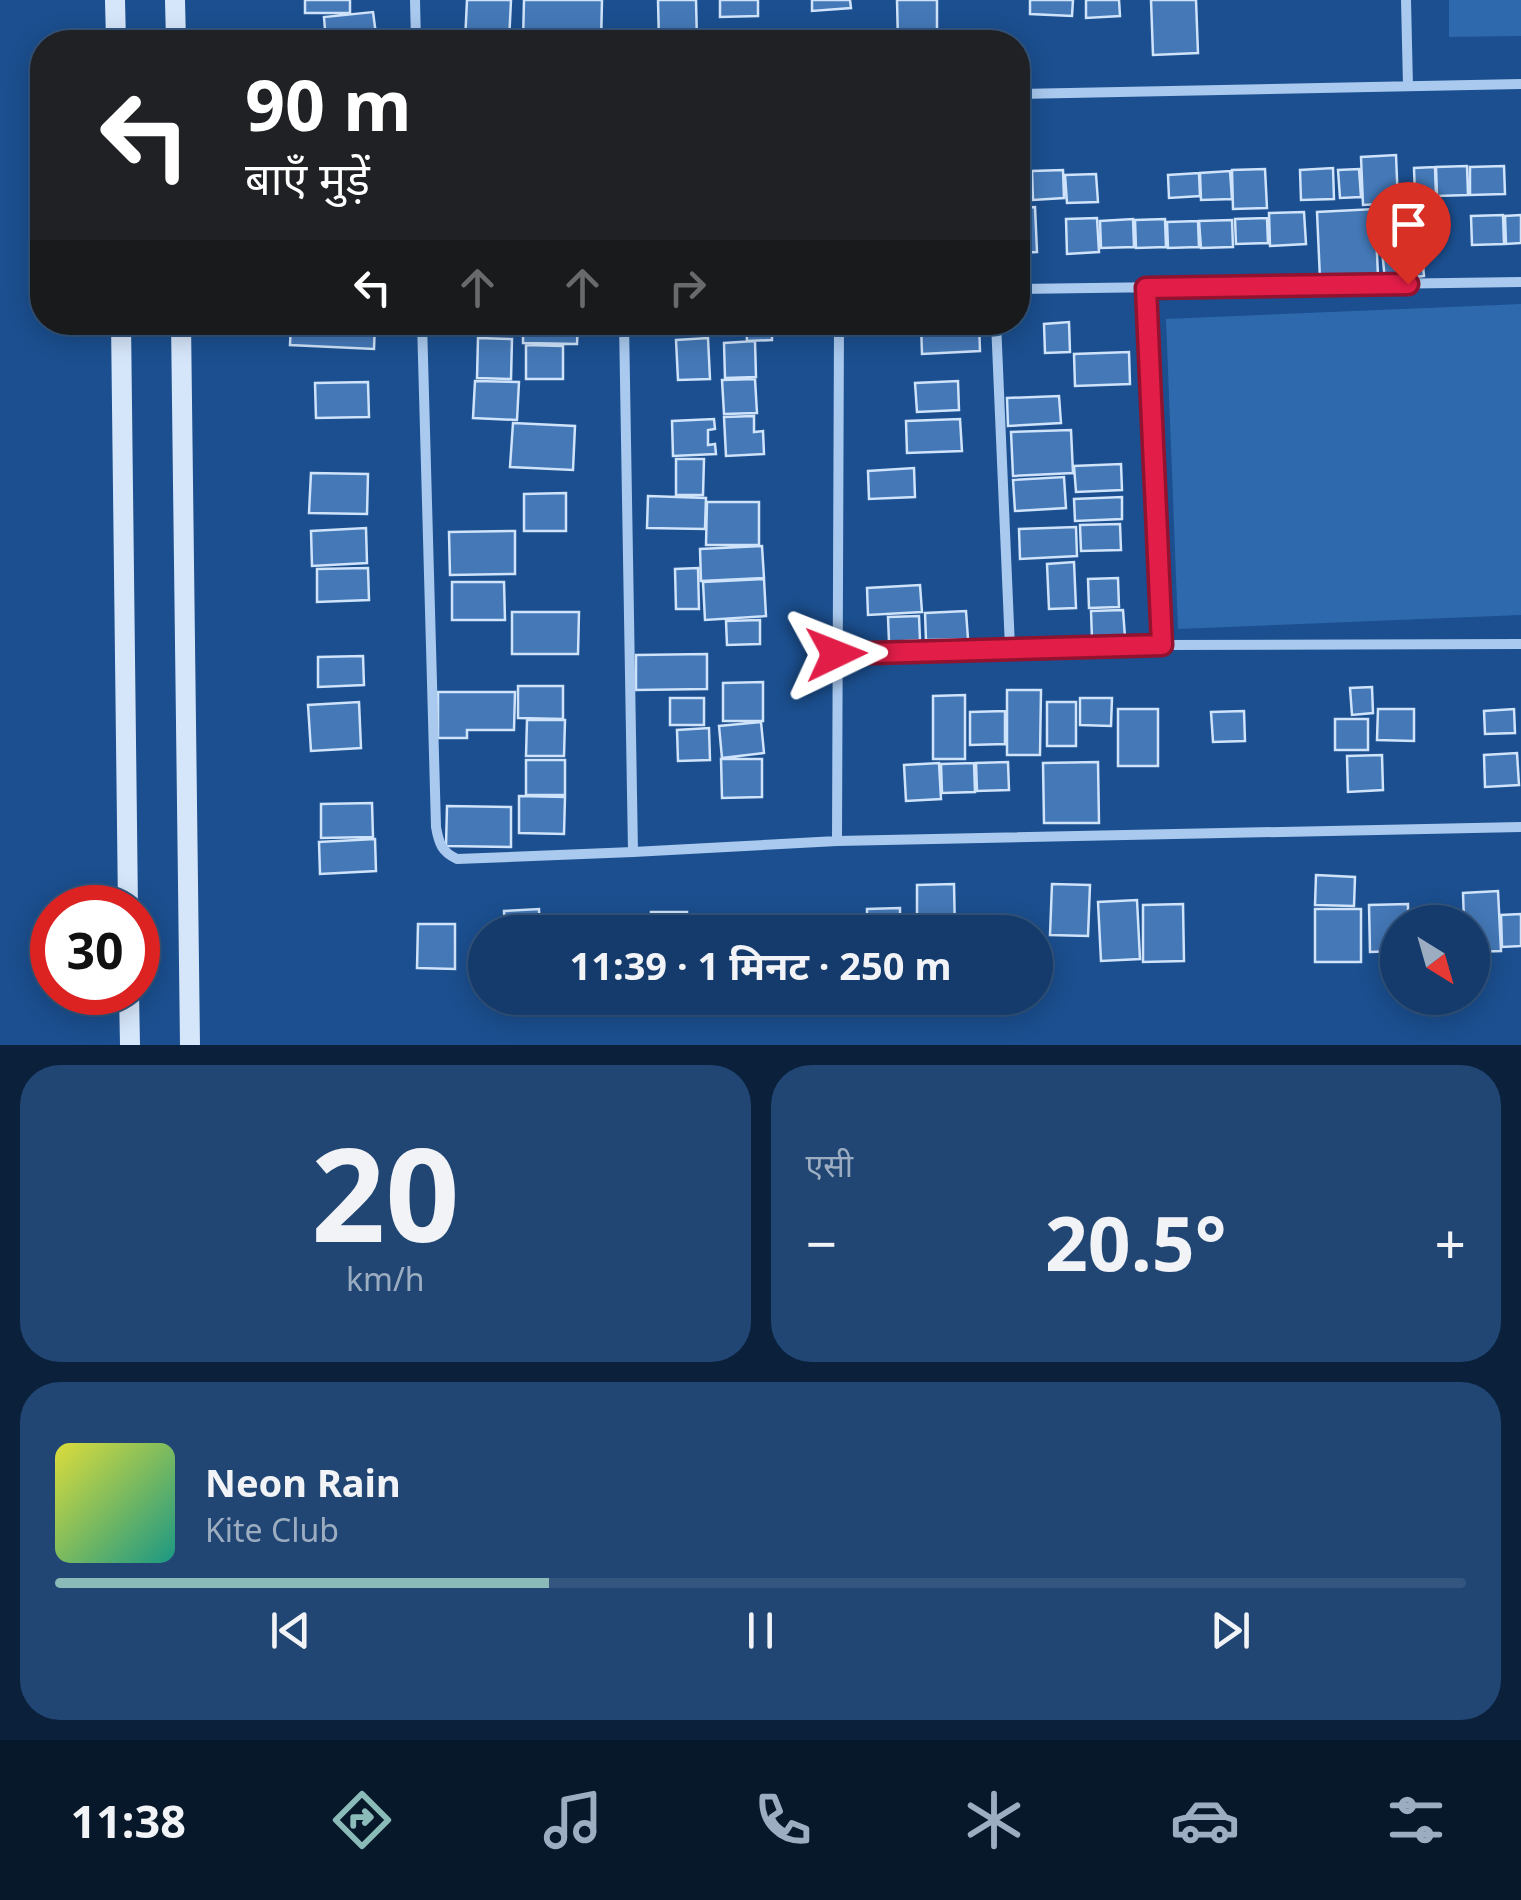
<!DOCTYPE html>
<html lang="hi">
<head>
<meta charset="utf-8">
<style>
  body { margin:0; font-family:"Noto Sans","Noto Sans Devanagari",sans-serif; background:#214673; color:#f1f3f6; height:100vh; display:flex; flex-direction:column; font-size:38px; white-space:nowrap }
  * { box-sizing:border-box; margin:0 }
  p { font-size:32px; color:#9dadc1 }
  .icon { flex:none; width:55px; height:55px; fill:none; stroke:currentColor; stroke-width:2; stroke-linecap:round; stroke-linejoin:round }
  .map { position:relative; height:1045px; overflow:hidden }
  .panel { display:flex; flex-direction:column; gap:20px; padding:20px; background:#0b203b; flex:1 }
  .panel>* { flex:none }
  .banner { position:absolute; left:30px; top:30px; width:1000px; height:305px; border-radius:40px; box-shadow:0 5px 25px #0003,0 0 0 2px #33557e; background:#202124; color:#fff; overflow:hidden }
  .needle { width:65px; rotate:143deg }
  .controls { position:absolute; left:1380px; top:905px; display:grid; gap:20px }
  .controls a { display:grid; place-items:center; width:110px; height:110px; border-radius:50%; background:#143b6b; box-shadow:0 5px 25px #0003,0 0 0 2px #33557e; font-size:50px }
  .speed { position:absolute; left:30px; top:885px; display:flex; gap:20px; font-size:50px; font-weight:700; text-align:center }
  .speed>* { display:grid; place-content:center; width:130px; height:130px; border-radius:50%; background:#143b6b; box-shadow:0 5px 25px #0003,0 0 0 2px #33557e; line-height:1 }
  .speed .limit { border:15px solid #d22; background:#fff; color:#111 }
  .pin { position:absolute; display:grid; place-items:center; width:85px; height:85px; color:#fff; margin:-102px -42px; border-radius:50% 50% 50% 0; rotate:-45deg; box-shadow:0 0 10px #0007 }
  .pin .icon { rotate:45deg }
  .me { position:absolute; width:110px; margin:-55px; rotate:88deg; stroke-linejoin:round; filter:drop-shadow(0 0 8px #0008) }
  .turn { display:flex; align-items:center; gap:35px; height:210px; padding:0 50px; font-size:45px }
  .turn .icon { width:130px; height:130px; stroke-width:2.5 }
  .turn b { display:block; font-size:70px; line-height:85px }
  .lanes { display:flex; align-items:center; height:95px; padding:0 50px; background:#0003; justify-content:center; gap:50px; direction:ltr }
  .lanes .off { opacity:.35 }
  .big { font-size:75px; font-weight:700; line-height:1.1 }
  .panel .card { flex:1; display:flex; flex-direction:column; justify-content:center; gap:15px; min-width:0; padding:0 35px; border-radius:40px; background:#214673 }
  .panel .dial { align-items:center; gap:0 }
  .dial b { font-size:130px; line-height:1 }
  .song { display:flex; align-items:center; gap:30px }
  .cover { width:120px; height:120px; border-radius:15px; background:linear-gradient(135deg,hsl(60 70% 55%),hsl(170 70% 35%)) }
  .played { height:10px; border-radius:5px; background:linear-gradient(90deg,#8bbbb9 35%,#33557e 35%) }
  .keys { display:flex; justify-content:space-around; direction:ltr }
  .heat { display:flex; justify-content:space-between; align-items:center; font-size:55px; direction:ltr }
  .panel .tiles { flex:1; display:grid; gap:20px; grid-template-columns:1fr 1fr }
  .card:last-child { grid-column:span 2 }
  .trip { position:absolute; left:468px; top:915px; width:585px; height:100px; border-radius:50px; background:#143b6b; box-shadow:0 5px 25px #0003,0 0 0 2px #33557e; font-weight:700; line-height:100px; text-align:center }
  .menu { display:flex; height:160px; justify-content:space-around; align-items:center; background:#08182b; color:#9dadc1 }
  .menu .icon { width:70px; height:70px }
  .menu .selected { color:#8bbbb9 }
  .menu b { font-size:45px; color:#f1f3f6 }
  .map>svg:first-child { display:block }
  .green { fill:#2e69ad }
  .building { fill:#4478b7; stroke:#cfe3fa; stroke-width:2.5 }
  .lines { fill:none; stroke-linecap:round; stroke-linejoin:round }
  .street { stroke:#a9c9ee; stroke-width:10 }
  .secondary { stroke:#d6e6fa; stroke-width:20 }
  .route-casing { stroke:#92132f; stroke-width:25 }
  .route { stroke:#e11d48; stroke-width:18 }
</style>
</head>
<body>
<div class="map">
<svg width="1521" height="1045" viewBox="0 0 1521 1045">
  <rect width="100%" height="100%" fill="#1b4f8f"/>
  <path class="green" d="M1449 0H1521V36L1449 37Z
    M1521 304V615L1178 629 1166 319Z"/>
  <path class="building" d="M305 0H350V13H305Z
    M467 0H511L509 42H465Z
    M524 0H602L601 42H523Z
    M658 0H696L697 42H659Z
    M720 0H758V16L720 17Z
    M812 0H850L851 8 812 11Z
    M897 0H937V42H898Z
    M1030 0H1073L1072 16 1030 14Z
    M1086 0H1119L1120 16 1086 18Z
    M1151 0H1196L1198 53 1153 55Z
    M373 12 377 42H326L324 17Z
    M1396 155 1398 203 1363 205 1361 157Z
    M1467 166 1468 195 1437 196 1436 167Z
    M1504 166 1505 194 1470 195V167Z
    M1435 167 1436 197H1415L1414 168Z
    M1333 168 1334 199 1301 200 1300 170Z
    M1265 169 1267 208 1233 209 1232 170Z
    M1359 169 1361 197 1340 198 1338 170Z
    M1063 170 1064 198 1033 200 1032 171Z
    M1230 171 1232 199 1201 200 1200 173Z
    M1199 173 1200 196 1169 198 1168 175Z
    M1096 174 1098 202 1067 203 1065 175Z
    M1035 207 1037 252 1018 253V208Z
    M1375 209 1378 276 1320 279 1317 212Z
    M1304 212 1306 244 1270 246 1269 213Z
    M1503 215 1504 244 1472 245 1471 216Z
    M1521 215V243L1506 244 1505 216Z
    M1418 217 1424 276 1415 277 1412 254 1396 256 1399 278 1385 280 1379 221 1396 219 1397 226 1407 225V218Z
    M1097 218 1099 252 1067 254 1066 219Z
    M1267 218 1268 243 1236 244 1235 219Z
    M1133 219 1134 247 1101 248 1100 221Z
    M1165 219 1166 247 1136 248 1135 220Z
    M1232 220 1233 247 1201 248 1199 221Z
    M1198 221 1199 247 1168 248 1167 222Z
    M291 322H375L374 349 290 345Z
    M523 322H578L577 344 523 343Z
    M746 322H772V340L747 341Z
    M979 322 980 351 922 354 921 324Z
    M1069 322 1070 352 1045 353 1044 324Z
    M478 338 512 339 511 379 477 378Z
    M708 338 710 379 678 380 676 340Z
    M755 341 756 377 725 378 724 343Z
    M526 345 563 346V379H526Z
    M1129 352 1130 384 1075 386 1074 354Z
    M755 379 757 413 724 414 722 380Z
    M475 381 519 382 517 420 473 418Z
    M958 381 959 410 917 412 915 383Z
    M368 382 369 417 316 418 315 383Z
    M1059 396 1061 423 1008 426 1007 398Z
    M754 416V432L763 431 764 454 726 456 724 417Z
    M714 419 715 429 708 430V445L715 444 716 454 673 456 672 421Z
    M960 419 962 451 907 453 906 421Z
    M513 423 575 426 573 470 510 467Z
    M1071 430 1073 473 1013 476 1011 432Z
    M676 459H704L703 495H676Z
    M1121 464 1122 490 1076 492 1074 466Z
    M914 468 915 497 869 499 868 471Z
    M311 473 368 474 367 514 309 513Z
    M1064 477 1066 508 1015 511 1013 480Z
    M566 493V531H524V494Z
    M648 496 706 498 705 529 647 528Z
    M1122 497V519L1075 521 1074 499Z
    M707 502H759V545H706Z
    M1120 524 1121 550 1081 551 1080 525Z
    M1076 527 1077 556 1020 559 1019 529Z
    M366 528 367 563 312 566 311 531Z
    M515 531V574L450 575 449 532Z
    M762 546 764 578 701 581 700 549Z
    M1074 562 1076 608 1049 609 1047 564Z
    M368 568 369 600 317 602V569Z
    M698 568 699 609H676L675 569Z
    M1118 578 1119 607 1089 608 1088 579Z
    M764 579 766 616 705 620 703 582Z
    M452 582H504L505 620H452Z
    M920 585 922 612 868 615 867 588Z
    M1123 610 1125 637 1092 639 1091 611Z
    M966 611 968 639 926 640 925 613Z
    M512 612H579L578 654H512Z
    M919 616 920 640 889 642 888 617Z
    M760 620V644L727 645 726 621Z
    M707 654V689L636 690V655Z
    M363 656 364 685 318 687V657Z
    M763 682V721H723V683Z
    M518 686H563V719L518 718Z
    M1372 687 1373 713 1352 715 1350 688Z
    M1007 690H1041L1040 755H1007Z
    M438 692H515L514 730H467V738H438Z
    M965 695V759H933V696Z
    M670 698H704V725H670Z
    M1080 698H1112L1111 726 1080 725Z
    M359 702 361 748 311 751 308 705Z
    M1047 702H1076V746H1047Z
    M1118 709H1158V766H1118Z
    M1378 709H1414V741L1377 740Z
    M1514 709 1515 733 1485 734 1484 711Z
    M1005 711V744L970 745V712Z
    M1244 711 1245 741 1213 742 1211 712Z
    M1335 719H1368V750H1335Z
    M527 720H565L564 756H526Z
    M761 722 764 753 722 758 719 726Z
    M709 728 710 760 678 761 677 730Z
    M1517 753 1519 785 1485 787 1484 755Z
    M1382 755 1383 790 1348 792 1347 756Z
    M721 759H762V797L722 798Z
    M526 760H565V795H526Z
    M1008 762 1009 790 977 791 976 763Z
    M1098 762 1099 823H1044L1043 763Z
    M939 763 941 799 906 801 904 765Z
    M974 763 975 792 942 793 941 764Z
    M519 796 565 797 564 834 519 833Z
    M372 803 373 837 321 838V804Z
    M447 806 511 807V847L446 846Z
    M375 839 376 871 320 874 319 842Z
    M1316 875 1355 877 1354 906 1315 905Z
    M954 884 955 932H917V885Z
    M1052 884 1090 885 1088 936 1050 935Z
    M1498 891 1501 951 1472 952V922H1464L1463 893Z
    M1137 900 1140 959 1101 961 1098 902Z
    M1183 904 1184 961 1143 962V905Z
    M1408 904V922H1398V951L1370 952 1369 905Z
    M900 908V932H867V909Z
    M539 909 540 932H505L504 911Z
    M1315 909H1361V962H1315Z
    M651 912H687V932H651Z
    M1521 914V946L1502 947 1501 915Z
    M864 916 865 932H831L830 918Z
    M633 917V932H596L595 918Z
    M593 919V932H563L562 920Z
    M962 922 1003 923V932H961Z
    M418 924H455V969L417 968Z"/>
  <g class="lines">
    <path class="street" d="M415 0 416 42
      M1406 0 1408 86
      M1018 94 1521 84
      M1146 288 1162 645
      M1018 289 1521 282
      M422 322 436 827C439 844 442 852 457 859L633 852 837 841 1521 827
      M624 322 633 852
      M996 322 1010 648
      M837 654 1162 645 1521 644
      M837 841 839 322"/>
    <path class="secondary" d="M115 0 116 42
      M175 0 176 42
      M121 322 128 908
      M181 322 190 1045
      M129 992 130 1045"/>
  </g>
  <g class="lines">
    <g class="route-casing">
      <path id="route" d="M836 654 1162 645 1146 288 1408 284"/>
    </g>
    <use href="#route" class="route"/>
  </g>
</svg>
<div class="controls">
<a><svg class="needle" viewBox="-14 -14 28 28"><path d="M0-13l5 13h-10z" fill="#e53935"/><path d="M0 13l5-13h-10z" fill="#9dadc1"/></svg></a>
</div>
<div class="speed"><div class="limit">30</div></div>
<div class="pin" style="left:1408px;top:284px;background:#d93025"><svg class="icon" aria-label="arrive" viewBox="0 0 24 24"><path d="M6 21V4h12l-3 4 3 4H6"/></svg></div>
<svg class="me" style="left:836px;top:654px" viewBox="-20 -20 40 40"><path d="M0-17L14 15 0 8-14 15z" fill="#e11d48" stroke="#fff" stroke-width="4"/></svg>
<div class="trip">11:39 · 1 मिनट · 250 m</div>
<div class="banner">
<div class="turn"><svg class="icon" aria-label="left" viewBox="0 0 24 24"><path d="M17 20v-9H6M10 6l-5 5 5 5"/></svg><div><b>90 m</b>बाएँ मुड़ें</div></div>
<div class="lanes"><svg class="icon" aria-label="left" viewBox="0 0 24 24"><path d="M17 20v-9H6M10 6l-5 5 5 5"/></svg><svg class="icon off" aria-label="ahead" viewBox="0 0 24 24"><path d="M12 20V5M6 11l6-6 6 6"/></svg><svg class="icon off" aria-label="ahead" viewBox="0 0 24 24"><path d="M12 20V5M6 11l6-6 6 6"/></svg><svg class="icon off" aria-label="right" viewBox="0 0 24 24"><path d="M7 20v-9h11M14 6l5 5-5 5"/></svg></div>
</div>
</div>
<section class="panel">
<div class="tiles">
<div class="card dial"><b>20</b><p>km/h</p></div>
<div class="card"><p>एसी</p>
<div class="heat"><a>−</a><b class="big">20.5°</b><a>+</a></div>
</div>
<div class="card">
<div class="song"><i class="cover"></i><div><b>Neon Rain</b><p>Kite Club</p></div></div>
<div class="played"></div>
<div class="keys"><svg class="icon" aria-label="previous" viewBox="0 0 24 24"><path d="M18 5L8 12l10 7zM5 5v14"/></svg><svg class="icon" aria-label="pause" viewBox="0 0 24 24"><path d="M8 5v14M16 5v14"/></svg><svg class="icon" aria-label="next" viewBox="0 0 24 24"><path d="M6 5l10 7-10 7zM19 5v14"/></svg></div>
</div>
</div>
</section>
<nav class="menu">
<b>11:38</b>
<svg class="icon selected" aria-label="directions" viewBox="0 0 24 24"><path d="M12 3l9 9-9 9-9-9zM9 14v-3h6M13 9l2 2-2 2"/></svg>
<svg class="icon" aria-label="music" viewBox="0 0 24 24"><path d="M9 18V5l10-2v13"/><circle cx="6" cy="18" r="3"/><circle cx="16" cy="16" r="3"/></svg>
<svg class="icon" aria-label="phone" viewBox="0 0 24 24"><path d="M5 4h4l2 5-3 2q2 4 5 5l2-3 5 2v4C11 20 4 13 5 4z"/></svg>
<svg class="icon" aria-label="climate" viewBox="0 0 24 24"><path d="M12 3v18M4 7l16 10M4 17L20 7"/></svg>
<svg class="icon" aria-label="car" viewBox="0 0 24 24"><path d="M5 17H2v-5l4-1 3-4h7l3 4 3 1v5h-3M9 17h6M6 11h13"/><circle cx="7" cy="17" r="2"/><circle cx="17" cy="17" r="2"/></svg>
<svg class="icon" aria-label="filters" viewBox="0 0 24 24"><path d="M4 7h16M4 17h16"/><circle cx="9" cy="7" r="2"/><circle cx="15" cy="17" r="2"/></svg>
</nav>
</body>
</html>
